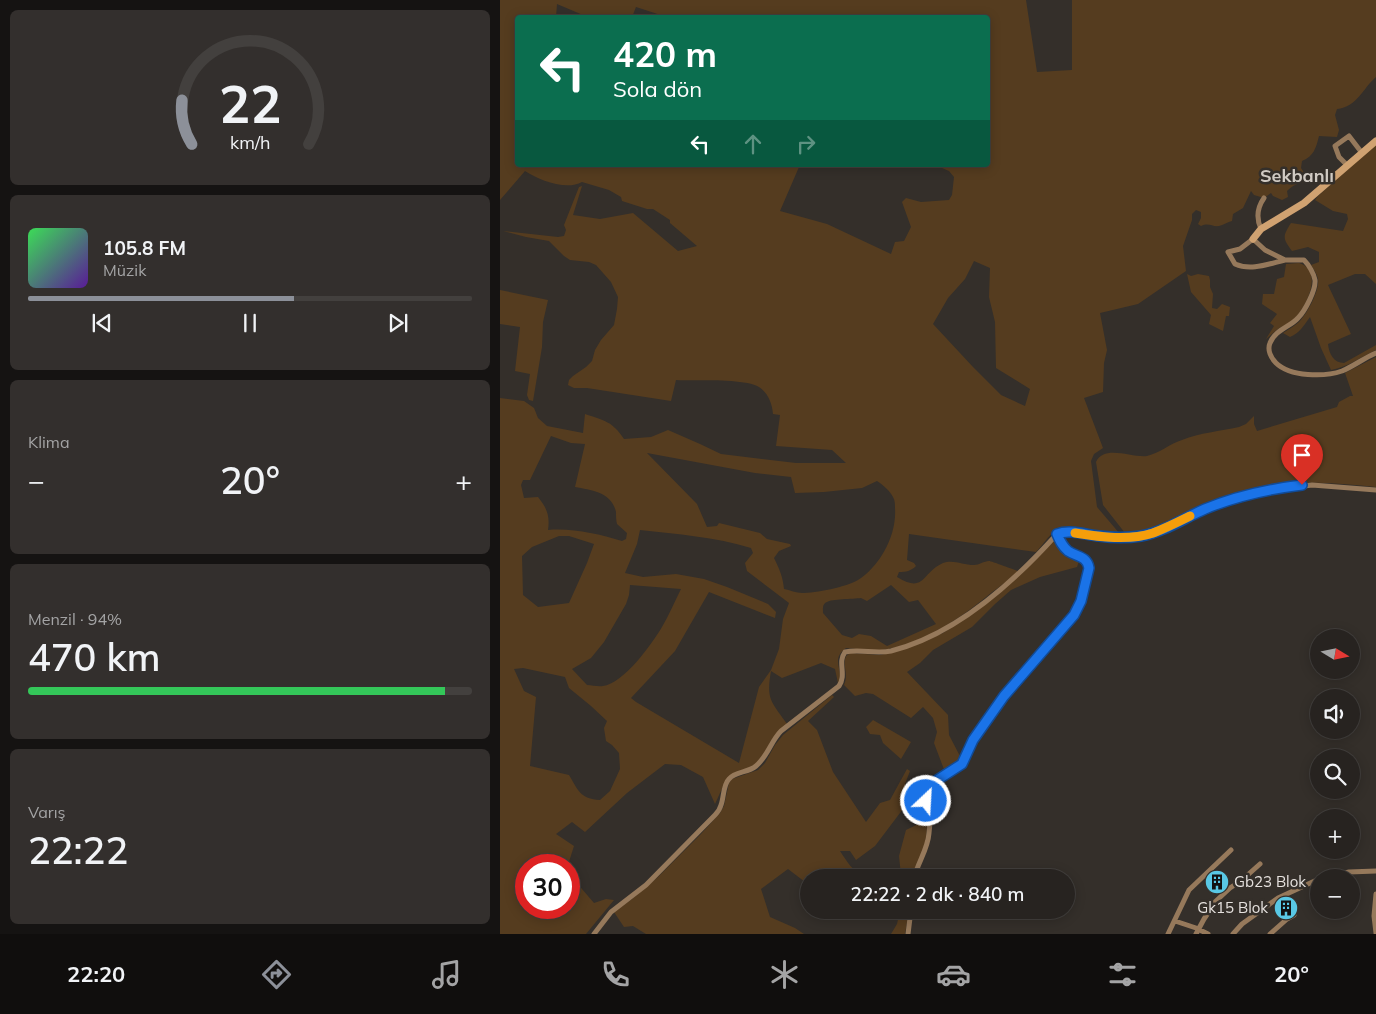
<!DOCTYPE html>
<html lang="tr">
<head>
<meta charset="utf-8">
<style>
  body { margin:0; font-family:Mulish,sans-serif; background:#332f2d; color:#f1f3f6; height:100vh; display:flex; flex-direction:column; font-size:19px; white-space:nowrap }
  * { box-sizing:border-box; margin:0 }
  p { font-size:16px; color:#a4a4a5 }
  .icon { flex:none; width:28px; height:28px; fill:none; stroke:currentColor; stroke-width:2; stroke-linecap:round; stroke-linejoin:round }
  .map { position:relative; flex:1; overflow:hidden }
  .side { display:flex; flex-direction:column; gap:10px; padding:10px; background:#151312; width:500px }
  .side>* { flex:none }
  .banner { position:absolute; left:15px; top:15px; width:475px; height:152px; border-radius:5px; box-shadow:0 2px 12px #0003,0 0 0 1px #43403e; background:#0b6e4f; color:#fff; overflow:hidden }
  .needle { width:32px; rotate:100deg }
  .fabs { position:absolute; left:810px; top:629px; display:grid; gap:10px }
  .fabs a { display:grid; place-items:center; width:50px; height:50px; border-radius:50%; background:#272320; box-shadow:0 2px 12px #0003,0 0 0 1px #43403e; font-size:25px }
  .speed { position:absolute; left:15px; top:854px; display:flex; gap:10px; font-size:25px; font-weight:700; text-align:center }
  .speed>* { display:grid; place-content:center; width:65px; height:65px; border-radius:50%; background:#272320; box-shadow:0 2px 12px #0003,0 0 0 1px #43403e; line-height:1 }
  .speed .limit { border:8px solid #d22; background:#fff; color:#111 }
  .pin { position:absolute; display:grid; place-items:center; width:42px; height:42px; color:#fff; margin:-51px -21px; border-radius:50% 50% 50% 0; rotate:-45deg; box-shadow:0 0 5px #0007 }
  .pin .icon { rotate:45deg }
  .me { position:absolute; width:55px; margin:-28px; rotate:25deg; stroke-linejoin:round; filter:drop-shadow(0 0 4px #0008) }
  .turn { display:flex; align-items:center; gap:18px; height:105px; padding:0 15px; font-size:22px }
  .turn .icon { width:65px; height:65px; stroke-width:2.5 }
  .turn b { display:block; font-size:35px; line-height:42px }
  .lanes { display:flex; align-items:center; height:48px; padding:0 15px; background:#0003; justify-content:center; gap:25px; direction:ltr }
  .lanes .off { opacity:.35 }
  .big { font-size:38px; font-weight:600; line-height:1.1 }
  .side .tile { flex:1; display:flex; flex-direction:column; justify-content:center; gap:8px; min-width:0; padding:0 18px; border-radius:8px; background:#332f2d }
  .side .dial { align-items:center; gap:0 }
  .dial svg { height:130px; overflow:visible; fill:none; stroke:#43403e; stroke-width:7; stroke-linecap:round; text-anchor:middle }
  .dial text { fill:#f1f3f6; stroke:none }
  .song { display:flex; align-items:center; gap:15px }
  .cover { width:60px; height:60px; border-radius:8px; background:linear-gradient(135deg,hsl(130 70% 55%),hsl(270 70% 35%)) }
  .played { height:5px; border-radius:2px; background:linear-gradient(90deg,#8c9099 60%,#43403e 60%) }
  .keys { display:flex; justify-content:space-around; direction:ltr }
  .heat { display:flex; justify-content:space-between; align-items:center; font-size:28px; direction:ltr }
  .charge { height:8px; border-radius:4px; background:linear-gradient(90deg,#34c759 94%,#43403e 0) }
  .trip { position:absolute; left:300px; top:869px; width:275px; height:50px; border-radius:25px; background:#272320; box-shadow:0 2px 12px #0003,0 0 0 1px #43403e; font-weight:600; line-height:50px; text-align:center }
  .dock { display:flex; height:80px; justify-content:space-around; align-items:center; background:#100e0d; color:#a4a4a5 }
  .dock .icon { width:35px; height:35px }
  .dock .current { color:#8c9099 }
  .dock b { font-size:22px; color:#f1f3f6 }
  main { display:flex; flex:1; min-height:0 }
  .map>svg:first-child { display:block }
  .green { fill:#553c1f; fill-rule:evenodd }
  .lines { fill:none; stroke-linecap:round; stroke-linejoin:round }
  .street { stroke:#96795b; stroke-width:5 }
  .secondary { stroke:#d0a271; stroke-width:7 }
  .route-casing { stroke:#114b97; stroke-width:12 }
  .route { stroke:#1a73e8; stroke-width:9 }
  .slow { stroke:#f59e0b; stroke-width:9 }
  .labels { text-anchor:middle; stroke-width:5; stroke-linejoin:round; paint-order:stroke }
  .poi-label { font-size:15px; fill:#e6e2df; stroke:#342f2a; text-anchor:start }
  .quarter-label { font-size:18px; font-weight:bold; fill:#d0cac3; stroke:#342f2a }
</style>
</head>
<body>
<main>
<section class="side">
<div class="tile dial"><svg viewBox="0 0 100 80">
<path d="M14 69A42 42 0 1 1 86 69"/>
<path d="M14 69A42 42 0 0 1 8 42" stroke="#8c9099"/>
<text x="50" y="56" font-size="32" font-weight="700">22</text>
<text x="50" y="72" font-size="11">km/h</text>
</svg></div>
<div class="tile">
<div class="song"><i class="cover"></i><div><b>105.8 FM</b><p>Müzik</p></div></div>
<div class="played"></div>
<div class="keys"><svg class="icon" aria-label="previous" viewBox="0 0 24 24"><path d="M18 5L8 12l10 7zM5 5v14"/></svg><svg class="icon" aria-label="pause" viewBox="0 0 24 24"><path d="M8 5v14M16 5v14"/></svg><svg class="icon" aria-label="next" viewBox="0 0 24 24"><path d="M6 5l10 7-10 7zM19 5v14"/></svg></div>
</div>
<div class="tile"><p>Klima</p>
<div class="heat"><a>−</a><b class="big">20°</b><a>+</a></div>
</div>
<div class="tile"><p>Menzil · 94%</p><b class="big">470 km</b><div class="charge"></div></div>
<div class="tile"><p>Varış</p><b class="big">22:22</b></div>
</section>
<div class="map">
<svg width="876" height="934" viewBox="0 0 876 934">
  <rect width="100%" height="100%" fill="#342f2a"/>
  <path class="green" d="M0 0H526L537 72 572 70V0H876V77C863 88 857 107 837 109L835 115 839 130 837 137 819 136C816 148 814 156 802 161L801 168 807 177 806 182C798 183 793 185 787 191L788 197 782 200 773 196 771 193 764 198 754 195 751 191 743 208 733 214 732 221C728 222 723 225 719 226 712 227 709 222 701 226L698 224 701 218V212L696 210 692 214V220L683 246 686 271 638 304 600 313 607 350 604 363 603 392 584 398 603 448 594 454 591 461 597 507 620 534 618 535C606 534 565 525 555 531 549 535 542 546 536 552L409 534 407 560 414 563 416 566C411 571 406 572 399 572L397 577C425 594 421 573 443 563 453 559 463 565 474 565 479 565 484 561 489 561 491 561 515 570 518 571 510 580 500 586 491 593 462 617 426 642 388 649 375 652 360 649 346 648 344 650 341 652 340 654 334 663 344 674 338 683L335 669 321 663 282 678 271 671C266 700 271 701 287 724L257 763 225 782 215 804 203 777 181 765 165 764 127 793 85 832 72 822 56 834 74 846 68 865H26V908H69V870L70 875 94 903 106 899 114 900 86 934H0V398L24 401 34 408 38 418 47 426 83 433 85 414C105 421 112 421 124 439L151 437 168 430 200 444 221 454 296 463H346L332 450 276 446 280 415 273 414C272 403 268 393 259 387 244 378 195 381 176 380L171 401 87 388H74L68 385 69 380 73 376 86 367 92 361 95 350 101 340 114 325 117 309 118 297 111 282 96 265 89 262 70 260 64 256 49 241 26 237 3 231 58 237 64 236 66 230 64 225 79 187 82 186 73 215 100 219 133 213 178 251 197 246 170 223V220L153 209H147L122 201 121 197 109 190 82 182C66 191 39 180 25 171L0 200ZM57 4 90 18 132 17 136 7 170 18H488V165H440L442 168 449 171 454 177 452 195 449 200 421 202 406 198 402 202 411 227 404 241 395 242 391 254 327 224 280 211 299 167 293 165H245L244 167 240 165H18V18L56 17ZM474 261 490 268 489 297 495 322 496 368 530 389 525 406 501 395 473 367 433 324 448 298 465 279ZM51 436 71 443 85 444 75 487C91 490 112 492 116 512 116 516 116 520 117 524L127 533 126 539 122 541C98 534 73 528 48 530 50 516 47 508 38 497L24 498 21 485 23 480H30ZM147 453 255 473 291 477 295 493 324 492 362 488 377 481C383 485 390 491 393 497 395 500 395 505 395 508 397 535 380 566 358 580 347 587 315 593 302 593 296 593 290 590 284 589 283 577 279 568 274 558L279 551 291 546 290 544 267 539 260 533 219 523 217 526 207 527 197 504ZM140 530C177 534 215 537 251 548L253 553 245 563 247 571 289 603 283 619 279 649 271 670 259 687 239 763 136 702 131 698 175 651 209 592 275 618 276 612 268 604 227 587 204 579 176 574 143 577 125 573 137 544ZM59 536H69L94 544 87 563 69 603 38 607 23 595 22 556 32 547ZM130 585 181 589C175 601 169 615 162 627 152 644 123 684 103 686 98 687 92 685 87 685L72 669 91 658 104 642 126 604 129 595ZM391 585 409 602 418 600 436 624 387 646 371 636 359 634 352 638 342 635 323 613C323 609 322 604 327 602 331 599 353 599 361 598L367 601ZM23 668 65 677 69 688 91 706 107 721 104 728 106 741 112 745 119 753 120 769 110 791 100 800C80 799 78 790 69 775L30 766 36 697 24 691 14 669Z
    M876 144V284L865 274H855L828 285 851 334 828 344C829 354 834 363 844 363L876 345V350C861 357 848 367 831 370L821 348 810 317C804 325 800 333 790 337L783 333C788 330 794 326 799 322 807 314 820 290 818 279 817 274 814 270 811 265L819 262V252L808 247 792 251C783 239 782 237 791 223L843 231 848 219 847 214 833 211 815 200 818 196Z
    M799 263C823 270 808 303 797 316 793 322 784 325 778 329 774 332 770 336 766 339L774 326 770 323 777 314 762 304 763 294H774L777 279 784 277 786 264Z
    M687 274 691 276 698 274 709 276 710 280V287L713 294 712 308 717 309 722 304 730 307 729 316H726L723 331 709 324 711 315 691 292Z
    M0 290 48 300 43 322 42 347 33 401 29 400 27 395 30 374 15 371 20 327 0 324Z
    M876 357V487C853 485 830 482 807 483 776 484 743 492 714 503 695 511 644 541 625 533L603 505 596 462C604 444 632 458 647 456 660 453 669 444 682 440 700 433 720 431 739 427L746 424 754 416V424L757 431 837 407 839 402 850 396H853L845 373Z
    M556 537 557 540 580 558 577 567 540 577 511 590 495 604 472 627 433 650 420 663 407 672 448 715 449 735 462 760 458 764 445 772 434 743 437 732 433 718 423 707 411 718 373 694 366 693 355 696 344 685C349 673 342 666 346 656L350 653 380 655 394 652 443 633 468 616Z
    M332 695 334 697 308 721 317 730 333 772 366 822 380 803 390 800 407 769 410 771 405 784 411 792 403 809 375 846 356 860 350 851H340C347 862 353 871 364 877L309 878V885L288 869 261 889 270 917 295 928 304 934H146L133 926 124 927 114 912 132 899 158 877 201 834 220 813 224 806 229 783 232 779 258 770 265 763 275 745 283 735Z
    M373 720 411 742 401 759 383 743 380 735 370 734 366 727Z
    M427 814C428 842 423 853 412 877L380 878 401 875 399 856 406 830C414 826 424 823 427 814Z
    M400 910H409L405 934H391L397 924Z"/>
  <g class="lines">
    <path class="street" d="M847 165 839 157 835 146 849 136 862 153
      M761 229C756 218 757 208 764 198
      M785 260C768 264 751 271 735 264L728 252 740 249 753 239 765 250 785 260H804C809 265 814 274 815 280 816 290 805 311 798 318 790 327 775 330 770 343 767 350 771 358 776 363 790 377 825 377 842 371 854 366 864 358 876 353
      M414 878C418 862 428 849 429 833 430 826 430 817 429 810 427 799 424 793 431 784L462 764 473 740 504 696 574 615 581 601 589 568C587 556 577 557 568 551 562 546 560 541 557 534
      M825 878 849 872 876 871
      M876 894 874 916 876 933
      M675 921 696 928 708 934
      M94 934 111 912 146 885 215 815C218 812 220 809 221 805 224 797 223 785 229 779 235 771 248 773 256 766 268 756 271 741 281 731L339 686C347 674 337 663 345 652 360 649 376 654 391 651 455 635 514 582 557 534 570 529 586 535 600 536 618 538 637 537 654 532L725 501 766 491 812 485 876 490
      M408 934 411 910
      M668 934 689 890 731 850
      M696 934 704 919 716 901 730 888 742 880 760 864
      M733 934 742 924 778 898 819 879
      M770 934 787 919 794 915"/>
    <path class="secondary" d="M753 239 761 229 804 203 876 141"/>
  </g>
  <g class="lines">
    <g class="route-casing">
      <path id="route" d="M426 801C425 795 427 789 431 784L462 764 473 740 504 696 574 615 581 601 589 568C587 556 577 557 568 551 562 546 560 541 557 534 570 529 586 535 599 536 613 538 628 538 641 536 664 532 684 518 705 509 736 496 769 489 802 485"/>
    </g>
    <use href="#route" class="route"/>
    <path class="slow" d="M575 533C600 537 629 541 653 533 666 528 678 522 690 516"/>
  </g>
  <defs>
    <g id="building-disc" transform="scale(1.25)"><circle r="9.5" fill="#59c8e5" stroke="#342f2a"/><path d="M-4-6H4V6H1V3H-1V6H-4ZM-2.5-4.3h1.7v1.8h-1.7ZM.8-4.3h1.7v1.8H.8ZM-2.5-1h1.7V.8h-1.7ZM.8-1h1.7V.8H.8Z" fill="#111"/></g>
  </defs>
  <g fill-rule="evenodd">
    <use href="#building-disc" x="717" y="882"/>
    <use href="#building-disc" x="786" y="908"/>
  </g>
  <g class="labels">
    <g class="poi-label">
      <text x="734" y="887">Gb23 Blok</text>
      <text x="768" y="913" text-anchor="end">Gk15 Blok</text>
    </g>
    <g class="quarter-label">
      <text x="797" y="182">Sekbanlı</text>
    </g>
  </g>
</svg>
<div class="fabs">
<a><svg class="needle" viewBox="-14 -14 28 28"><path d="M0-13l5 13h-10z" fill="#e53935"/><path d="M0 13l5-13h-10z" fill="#a4a4a5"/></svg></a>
<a><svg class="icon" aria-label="sound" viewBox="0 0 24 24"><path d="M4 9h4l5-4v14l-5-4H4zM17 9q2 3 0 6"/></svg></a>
<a><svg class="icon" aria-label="search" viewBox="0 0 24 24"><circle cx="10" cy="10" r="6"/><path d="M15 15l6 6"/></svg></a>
<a>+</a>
<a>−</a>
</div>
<div class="speed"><div class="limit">30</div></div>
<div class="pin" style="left:802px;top:485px;background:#d93025"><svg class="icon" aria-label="arrive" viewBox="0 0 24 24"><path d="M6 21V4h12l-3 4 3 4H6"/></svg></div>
<svg class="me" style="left:426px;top:801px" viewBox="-20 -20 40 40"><circle r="17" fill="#1a73e8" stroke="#fff" stroke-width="3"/><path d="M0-11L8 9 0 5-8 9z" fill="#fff"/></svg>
<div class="trip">22:22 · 2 dk · 840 m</div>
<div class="banner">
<div class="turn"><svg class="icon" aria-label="left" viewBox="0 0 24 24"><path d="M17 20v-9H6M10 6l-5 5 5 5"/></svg><div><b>420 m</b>Sola dön</div></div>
<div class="lanes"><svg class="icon" aria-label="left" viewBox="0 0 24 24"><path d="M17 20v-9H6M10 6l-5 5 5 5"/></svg><svg class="icon off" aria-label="ahead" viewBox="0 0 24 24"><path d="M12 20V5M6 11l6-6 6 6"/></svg><svg class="icon off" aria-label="right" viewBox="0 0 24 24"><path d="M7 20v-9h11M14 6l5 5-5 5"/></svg></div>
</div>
</div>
</main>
<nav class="dock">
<b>22:20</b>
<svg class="icon current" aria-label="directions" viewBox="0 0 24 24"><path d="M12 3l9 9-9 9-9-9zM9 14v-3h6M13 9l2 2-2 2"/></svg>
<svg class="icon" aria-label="music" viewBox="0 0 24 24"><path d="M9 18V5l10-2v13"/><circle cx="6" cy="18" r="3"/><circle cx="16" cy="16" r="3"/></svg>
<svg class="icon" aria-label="phone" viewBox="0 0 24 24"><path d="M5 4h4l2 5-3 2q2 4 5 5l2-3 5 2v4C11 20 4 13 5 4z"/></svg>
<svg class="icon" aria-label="climate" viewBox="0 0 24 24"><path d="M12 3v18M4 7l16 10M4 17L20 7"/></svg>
<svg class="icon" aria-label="car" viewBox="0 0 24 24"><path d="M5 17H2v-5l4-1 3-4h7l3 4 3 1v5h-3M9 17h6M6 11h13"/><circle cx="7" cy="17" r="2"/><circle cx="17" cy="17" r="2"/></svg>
<svg class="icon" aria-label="filters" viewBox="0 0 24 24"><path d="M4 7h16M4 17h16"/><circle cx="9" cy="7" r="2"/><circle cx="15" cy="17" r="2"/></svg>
<b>20°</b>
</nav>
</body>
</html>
